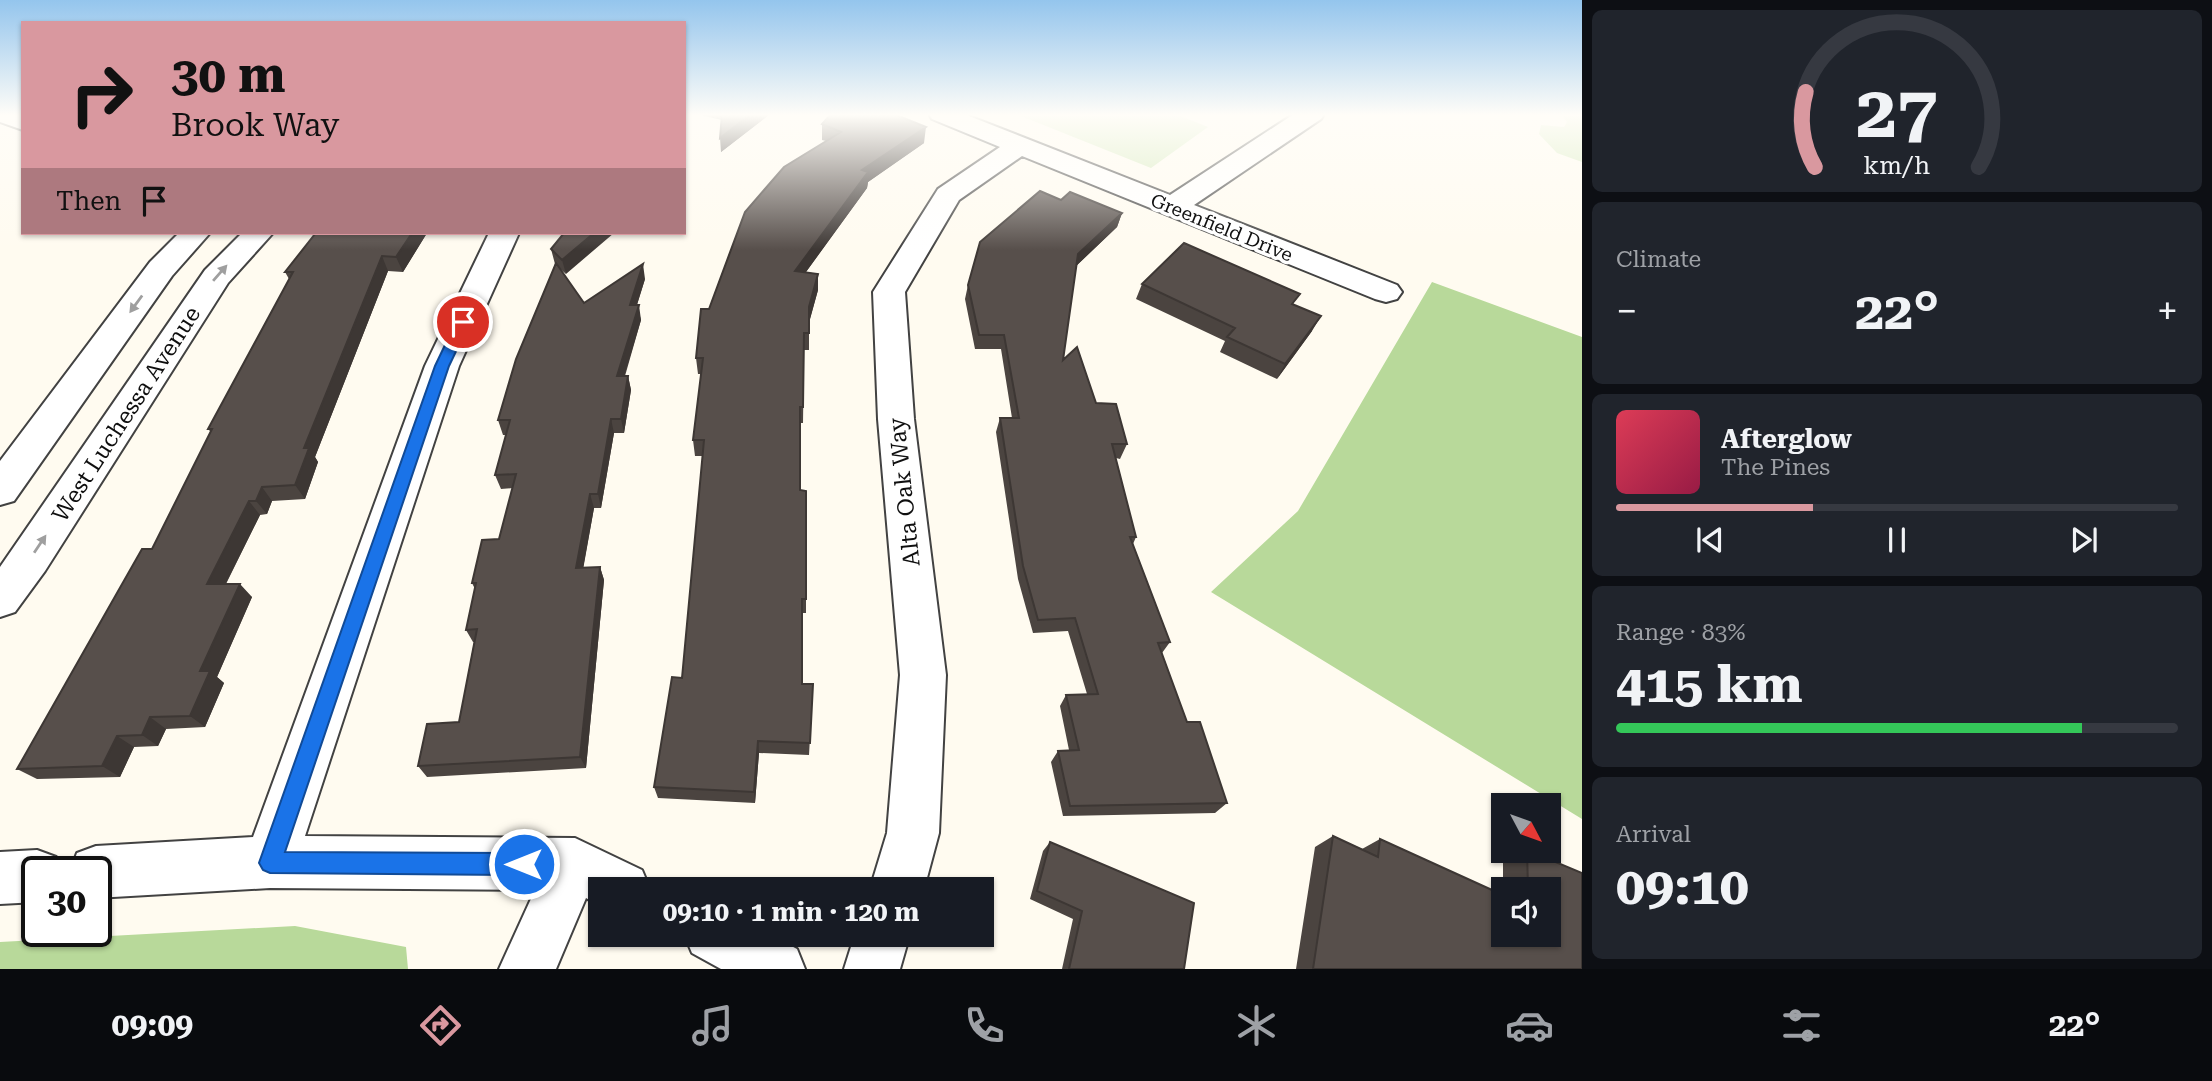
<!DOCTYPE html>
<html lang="en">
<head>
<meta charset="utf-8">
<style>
  body { margin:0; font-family:"Roboto Serif",serif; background:#20242c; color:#f1f3f6; height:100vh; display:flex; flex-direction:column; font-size:26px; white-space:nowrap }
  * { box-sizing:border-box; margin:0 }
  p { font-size:23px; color:#9ea1a6 }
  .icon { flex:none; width:38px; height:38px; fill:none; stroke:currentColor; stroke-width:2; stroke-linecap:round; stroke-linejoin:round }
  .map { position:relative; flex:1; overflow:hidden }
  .panel { display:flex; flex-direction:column; gap:10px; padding:10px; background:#0d0f14; width:630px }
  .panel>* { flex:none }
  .top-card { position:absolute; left:21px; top:21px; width:665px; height:214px; border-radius:0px; box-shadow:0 2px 5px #0004; background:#d9989f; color:#111; overflow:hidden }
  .needle { width:46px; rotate:131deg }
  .controls { position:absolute; left:1491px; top:793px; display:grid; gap:14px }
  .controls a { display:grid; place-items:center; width:70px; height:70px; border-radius:0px; background:#171b24; box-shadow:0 2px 5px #0004; font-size:35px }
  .speed { position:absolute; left:21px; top:856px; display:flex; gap:14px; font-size:35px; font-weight:700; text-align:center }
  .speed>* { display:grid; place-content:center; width:91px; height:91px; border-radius:50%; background:#171b24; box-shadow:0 2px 5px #0004; line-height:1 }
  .speed .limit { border:4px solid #111; border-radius:10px; background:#fff; color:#111 }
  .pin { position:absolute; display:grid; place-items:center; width:60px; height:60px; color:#fff; margin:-30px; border:4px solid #fff; border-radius:50%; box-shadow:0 2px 7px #0007 }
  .me { position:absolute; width:77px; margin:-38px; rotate:270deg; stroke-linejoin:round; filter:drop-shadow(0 0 5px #0008) }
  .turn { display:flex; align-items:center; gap:24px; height:147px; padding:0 35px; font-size:32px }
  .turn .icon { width:91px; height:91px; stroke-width:2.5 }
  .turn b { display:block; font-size:49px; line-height:60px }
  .then { display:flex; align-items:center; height:66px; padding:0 35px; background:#0003; gap:14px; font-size:26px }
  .big { font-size:52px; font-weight:700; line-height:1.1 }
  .panel .tile { flex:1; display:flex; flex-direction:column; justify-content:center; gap:10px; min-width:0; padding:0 24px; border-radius:10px; background:#20242c }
  .panel .dial { align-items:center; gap:0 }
  .dial svg { height:182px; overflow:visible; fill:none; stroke:#363941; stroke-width:7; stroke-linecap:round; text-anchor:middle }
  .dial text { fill:#f1f3f6; stroke:none }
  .song { display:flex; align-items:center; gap:21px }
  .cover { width:84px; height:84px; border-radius:10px; background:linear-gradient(135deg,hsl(350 70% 55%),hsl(340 70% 35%)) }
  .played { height:7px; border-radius:4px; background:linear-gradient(90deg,#d9989f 35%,#363941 35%) }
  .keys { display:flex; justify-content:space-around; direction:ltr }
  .heat { display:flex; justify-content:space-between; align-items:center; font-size:38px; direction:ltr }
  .charge { height:10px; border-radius:5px; background:linear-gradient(90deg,#34c759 83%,#363941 0) }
  .trip { position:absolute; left:588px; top:877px; width:406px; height:70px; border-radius:0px; background:#171b24; box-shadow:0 2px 5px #0004; font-weight:700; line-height:70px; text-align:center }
  .menu { display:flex; height:112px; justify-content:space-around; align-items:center; background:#090b0e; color:#9ea1a6 }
  .menu .icon { width:49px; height:49px }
  .menu .on { color:#d9989f }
  .menu b { font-size:32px; color:#f1f3f6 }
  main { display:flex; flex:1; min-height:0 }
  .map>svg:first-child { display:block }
  .green { fill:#d4e9bb }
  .forest { fill:#b8d99a }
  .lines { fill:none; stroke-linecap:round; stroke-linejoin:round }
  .minor-casing { stroke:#424242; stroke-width:4 }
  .tertiary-casing { stroke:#424242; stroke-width:4 }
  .minor { fill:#fff; fill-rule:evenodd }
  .tertiary { fill:#fff; fill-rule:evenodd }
  .wall { fill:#4b4440; fill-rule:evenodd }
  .shaded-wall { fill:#3d3734 }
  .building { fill:#574f4b; stroke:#3d3734; stroke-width:2 }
  .oneway { fill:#9f9f9f }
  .route { fill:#1a73e8; stroke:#114b97; stroke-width:2 }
  .labels { text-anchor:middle; stroke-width:7; stroke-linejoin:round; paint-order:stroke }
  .far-street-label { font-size:19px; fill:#0f0f0f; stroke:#fff }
  .street-label { font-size:23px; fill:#0f0f0f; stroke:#fff }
</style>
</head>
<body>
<main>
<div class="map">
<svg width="1582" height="969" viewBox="0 0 1582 969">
  <rect width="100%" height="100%" fill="#fffbf0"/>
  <path class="green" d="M1016 114H1176L1208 127 1151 168Z
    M1561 114H1582V162L1557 153 1539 134 1541 125 1564 127 1567 122Z"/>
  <path class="forest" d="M1432 282 1582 337V819L1211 592 1298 511Z
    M295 926 406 947 408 969H0V942Z"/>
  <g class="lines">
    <g class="minor-casing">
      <path id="minor" d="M0 114H23V130L0 122Z
        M929 114H964L1170 195 1294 114H1324L1321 119 1194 205 1397 285 1402 292 1397 299 1386 302 1375 299 1022 156 959 200 905 292 914 419 946 675 939 833 924 889H870L887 833 900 675 878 419 873 292 938 189 1000 147 932 119Z
        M489 233H519L459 366 305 836 575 838 642 870 650 889H600V906L586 898 556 969H499L535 890 270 888 96 898V872H70L77 853 96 846 253 837 425 366Z
        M37 850 56 857 61 872H37V902L0 904V852Z
        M684 934H769L797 949 805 969H721L692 953Z
        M855 934H910L900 969H844Z"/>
    </g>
    <g class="tertiary-casing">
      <path id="tertiary" d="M179 233H210L172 276 14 501 0 505V461L150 262Z
        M242 233H273L228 283 45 571 15 612 0 617V567L205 270Z"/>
    </g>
    <use href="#minor" class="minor"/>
    <use href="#tertiary" class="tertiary"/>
  </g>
  <path class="wall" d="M695 114H770L721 152 722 120Z
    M822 124 924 143 868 182 867 188 806 272 818 274V290L809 322V350H804L803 423H800V490L806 599V613H802V684H813L809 755 759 753 755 803 658 798 654 787 682 678 703 456H695L693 440 701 374H698L696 358 709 309 826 141 822 140Z
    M1061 200 1122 213 1117 227 1076 266 1063 360 1127 444 1120 459 1116 458 1136 537 1133 544 1170 642 1162 653 1187 722 1227 803 1215 813 1063 816 1051 762 1058 751 1069 750 1060 706 1066 695 1087 694 1068 631 1033 633 1018 579 996 432 1000 418H1012L1001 349H975L965 299 968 285Z
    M322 233H427L403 272 388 271 315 457 318 462 305 499 272 501 267 514 260 515 226 584 252 597 217 677 224 683 205 727 166 729 158 746 134 747 120 777 37 779 17 769 152 549 211 432 208 429 289 279 285 272Z
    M564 233 566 274 558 267 584 303 645 279 637 305 641 320 625 376H628L631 390 624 433H614L601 508H594L583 568 600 567 604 580 586 768 427 777 418 766 459 722 474 642H473L466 630 475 589 472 583 499 539 513 488 501 489 495 475 506 435H503L498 420 555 264 551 249Z
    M1142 284 1294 304 1312 331 1277 379 1220 352 1225 341 1136 299Z
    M1333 836 1362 849 1380 839 1503 895V861L1526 850 1582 873V969H1296L1315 847ZM1503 889H1549V934H1503Z
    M1050 842 1184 969H1062L1073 919 1030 899 1043 851Z"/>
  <path class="shaded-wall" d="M751 114H770L721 152 720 138Z
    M926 127 924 143 868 182 867 188 795 287V271L862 170Z
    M1122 213 1117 227 1073 269 1078 254Z
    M412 233H427L403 272 396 257Z
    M594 233H614L566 274 562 260Z
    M382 256 388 271 315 457 318 462 305 499 295 485 304 448Z
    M643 264 645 279 632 320 630 305Z
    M818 274V290L809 323V307Z
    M639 305 641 320 620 390 617 376Z
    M1321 316 1312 331 1277 379 1285 364Z
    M628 376 631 390 624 433 621 419Z
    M611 419 614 433 601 508 598 494Z
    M262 487 272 501 267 514 256 501Z
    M590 494 594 508 581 581 576 568Z
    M249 501 260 515 219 597 207 584Z
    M600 567 604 580 586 768 580 757Z
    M240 584 252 597 217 677 224 683 205 727 190 716 200 671Z
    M150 717 166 729 158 746 142 735Z
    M117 736 134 747 120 777 102 766Z
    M758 741 759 753 755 803 754 792Z"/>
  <path class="building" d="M722 114H751L720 138Z
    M831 114H894L926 127 862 170 868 172 795 271 818 274 809 307V333H804L803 407H800V490L806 491V599H802V684H813L810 743 758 741 754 792 654 787 672 677 682 678 704 440H693L703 358H696L701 309H709L745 212 784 167 841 132 822 124Z
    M1040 191 1061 200 1070 192 1122 213 1078 254 1063 360 1077 347 1096 403 1116 404 1127 444H1112L1136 537H1130L1170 642 1158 643 1187 722H1200L1227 803 1070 806 1058 751 1079 750 1066 695 1098 694 1075 618 1038 620 1023 566 1000 418H1019L1004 335H979L968 285 980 242Z
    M322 233H412L396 257 382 256 304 448H309L295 485 262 487 256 501H249L207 584H240L200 671H210L190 716 150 717 142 735 117 736 102 766 17 769 142 549H152L212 429H208L293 272H285L315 234H320Z
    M564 233H594L562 260 551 249Z
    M1184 243 1300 294 1292 304 1321 316 1285 364 1227 337 1235 328 1142 284Z
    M556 263 584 303 643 264 630 305H639L617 376H628L621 419H611L598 494H590L576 568 600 567 580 757 418 766 427 724 459 722 477 629 466 630 476 583H472L482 540 499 539 516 474 495 475 510 420H498L516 359Z
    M1333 836 1378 857 1380 839 1503 895V934H1549V889H1528L1527 850 1582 873V969H1313Z
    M1050 842 1194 903 1184 969H1069L1082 911 1037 891Z"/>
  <defs><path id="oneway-solid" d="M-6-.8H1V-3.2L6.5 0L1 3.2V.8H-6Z" transform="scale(1.75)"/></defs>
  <g class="oneway">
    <use href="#oneway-solid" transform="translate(220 273) rotate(-49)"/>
    <use href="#oneway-solid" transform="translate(136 304) rotate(126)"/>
    <use href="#oneway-solid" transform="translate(40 544) rotate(-56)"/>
  </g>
  <linearGradient id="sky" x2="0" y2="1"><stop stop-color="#94c5ed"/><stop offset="0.46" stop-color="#fffdf8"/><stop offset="1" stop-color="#fffdf8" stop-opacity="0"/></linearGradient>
  <rect width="1582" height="250" fill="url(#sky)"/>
  <path class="route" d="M463 317 470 322 449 366 285 852 524 853 532 856 535 864 532 872 524 875 270 873 263 870 259 863 435 366 456 322Z"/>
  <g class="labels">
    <g class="far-street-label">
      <text transform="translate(1222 227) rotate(22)" y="7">Greenfield Drive</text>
    </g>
    <g class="street-label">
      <text transform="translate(126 414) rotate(-57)" y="8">West Luchessa Avenue</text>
      <text transform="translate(904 492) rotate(-96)" y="8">Alta Oak Way</text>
    </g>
  </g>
</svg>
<div class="controls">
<a><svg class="needle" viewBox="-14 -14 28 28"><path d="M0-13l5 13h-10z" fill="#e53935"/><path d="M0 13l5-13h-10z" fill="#9ea1a6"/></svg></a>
<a><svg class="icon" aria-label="sound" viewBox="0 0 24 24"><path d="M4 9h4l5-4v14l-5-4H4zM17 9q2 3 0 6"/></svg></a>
</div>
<div class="speed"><div class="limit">30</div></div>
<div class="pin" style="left:463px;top:322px;background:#d93025"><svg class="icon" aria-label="arrive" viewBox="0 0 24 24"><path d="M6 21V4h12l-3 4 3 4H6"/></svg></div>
<svg class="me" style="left:524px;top:864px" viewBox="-20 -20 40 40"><circle r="17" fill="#1a73e8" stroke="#fff" stroke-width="3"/><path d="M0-11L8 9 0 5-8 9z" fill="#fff"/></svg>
<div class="trip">09:10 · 1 min · 120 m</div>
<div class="top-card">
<div class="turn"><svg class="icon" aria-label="right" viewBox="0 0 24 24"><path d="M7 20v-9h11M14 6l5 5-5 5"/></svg><div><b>30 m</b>Brook Way</div></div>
<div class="then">Then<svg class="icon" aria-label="arrive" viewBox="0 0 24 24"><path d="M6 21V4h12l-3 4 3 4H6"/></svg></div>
</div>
</div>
<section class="panel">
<div class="tile dial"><svg viewBox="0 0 100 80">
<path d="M14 69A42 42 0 1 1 86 69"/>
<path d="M14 69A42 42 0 0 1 10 36" stroke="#d9989f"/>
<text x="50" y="56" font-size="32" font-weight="700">27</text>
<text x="50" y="72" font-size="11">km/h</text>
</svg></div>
<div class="tile"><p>Climate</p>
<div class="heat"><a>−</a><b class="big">22°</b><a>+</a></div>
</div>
<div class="tile">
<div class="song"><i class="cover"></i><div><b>Afterglow</b><p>The Pines</p></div></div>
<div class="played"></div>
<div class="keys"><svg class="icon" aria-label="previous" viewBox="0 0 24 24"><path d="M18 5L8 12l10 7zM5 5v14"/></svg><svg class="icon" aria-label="pause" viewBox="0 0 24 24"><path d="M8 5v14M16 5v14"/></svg><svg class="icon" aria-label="next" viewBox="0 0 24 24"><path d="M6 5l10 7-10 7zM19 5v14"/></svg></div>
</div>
<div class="tile"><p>Range · 83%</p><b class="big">415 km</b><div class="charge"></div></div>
<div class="tile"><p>Arrival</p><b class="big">09:10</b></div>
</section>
</main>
<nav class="menu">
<b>09:09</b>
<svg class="icon on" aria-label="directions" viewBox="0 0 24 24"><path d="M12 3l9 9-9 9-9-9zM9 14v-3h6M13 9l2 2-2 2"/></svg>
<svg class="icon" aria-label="music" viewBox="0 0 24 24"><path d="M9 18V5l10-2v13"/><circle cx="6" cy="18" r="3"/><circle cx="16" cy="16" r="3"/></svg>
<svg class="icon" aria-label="phone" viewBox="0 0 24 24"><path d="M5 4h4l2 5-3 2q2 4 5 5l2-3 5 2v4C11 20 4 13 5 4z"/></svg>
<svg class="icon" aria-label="climate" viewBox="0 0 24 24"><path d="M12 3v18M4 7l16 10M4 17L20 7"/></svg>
<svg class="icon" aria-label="car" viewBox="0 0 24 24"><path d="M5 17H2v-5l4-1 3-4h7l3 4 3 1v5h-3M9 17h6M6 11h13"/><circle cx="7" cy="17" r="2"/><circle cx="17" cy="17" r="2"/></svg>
<svg class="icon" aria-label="filters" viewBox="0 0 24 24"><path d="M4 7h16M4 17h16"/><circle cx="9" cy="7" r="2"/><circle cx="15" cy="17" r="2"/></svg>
<b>22°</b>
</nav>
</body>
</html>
